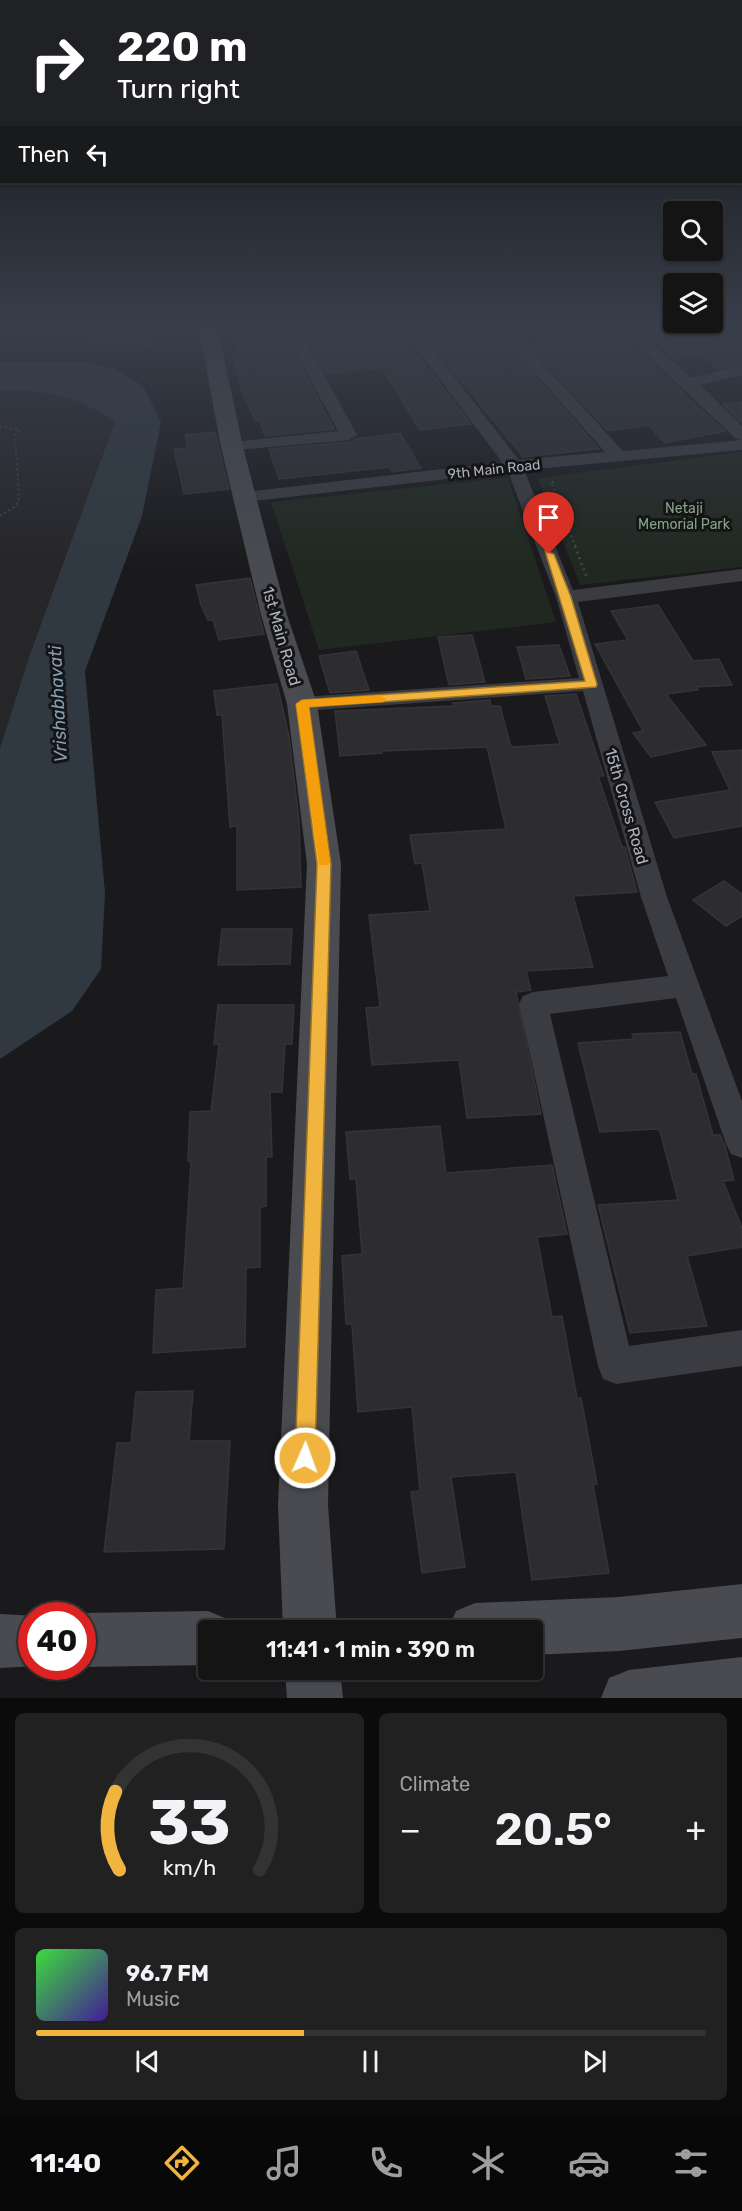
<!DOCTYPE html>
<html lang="en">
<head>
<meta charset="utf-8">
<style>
  body { margin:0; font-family:Rubik,sans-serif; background:#212122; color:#f1f3f6; height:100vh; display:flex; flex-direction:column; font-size:22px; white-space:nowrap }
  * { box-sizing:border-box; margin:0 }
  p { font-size:20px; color:#9d9ea0 }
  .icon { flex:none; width:33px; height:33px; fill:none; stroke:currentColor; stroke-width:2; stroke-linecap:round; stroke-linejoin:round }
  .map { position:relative; height:1698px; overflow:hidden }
  .panel { display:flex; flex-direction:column; gap:15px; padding:15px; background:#0b0b0c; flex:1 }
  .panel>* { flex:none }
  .top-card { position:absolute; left:0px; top:0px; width:742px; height:183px; box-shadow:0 2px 4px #0004,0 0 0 2px #333334; background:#202124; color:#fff; overflow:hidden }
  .controls { position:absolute; left:663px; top:201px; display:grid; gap:12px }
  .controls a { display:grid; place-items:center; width:60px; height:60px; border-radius:6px; background:#141415; box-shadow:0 2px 4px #0004,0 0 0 2px #333334; font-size:30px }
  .speed { position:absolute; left:18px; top:1602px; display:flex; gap:12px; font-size:30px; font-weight:700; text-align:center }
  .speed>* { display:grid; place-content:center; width:78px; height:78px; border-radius:50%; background:#141415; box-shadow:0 2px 4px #0004,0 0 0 2px #333334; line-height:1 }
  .speed .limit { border:9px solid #d22; background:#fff; color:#111 }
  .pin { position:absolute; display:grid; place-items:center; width:51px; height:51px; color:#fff; margin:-62px -26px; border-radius:50% 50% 50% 0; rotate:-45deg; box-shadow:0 0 6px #0007 }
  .pin .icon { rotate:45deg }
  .me { position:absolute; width:66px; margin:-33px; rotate:2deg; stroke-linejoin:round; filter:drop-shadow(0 0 4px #0008) }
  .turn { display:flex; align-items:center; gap:21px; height:126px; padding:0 18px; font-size:27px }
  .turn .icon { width:78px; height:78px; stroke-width:2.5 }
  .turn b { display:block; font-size:42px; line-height:51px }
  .then { display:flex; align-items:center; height:57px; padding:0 18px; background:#0003; gap:12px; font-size:22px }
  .big { font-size:45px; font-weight:600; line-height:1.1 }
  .panel .widget { flex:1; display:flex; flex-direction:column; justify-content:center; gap:9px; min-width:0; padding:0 21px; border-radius:9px; background:#212122 }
  .panel .dial { align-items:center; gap:0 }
  .dial svg { height:156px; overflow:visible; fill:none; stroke:#333334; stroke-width:7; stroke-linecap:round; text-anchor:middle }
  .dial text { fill:#f1f3f6; stroke:none }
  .song { display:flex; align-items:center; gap:18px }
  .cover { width:72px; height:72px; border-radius:9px; background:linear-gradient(135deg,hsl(120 70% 55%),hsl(260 70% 35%)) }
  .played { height:6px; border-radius:3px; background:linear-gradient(90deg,#f0b43f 40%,#333334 40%) }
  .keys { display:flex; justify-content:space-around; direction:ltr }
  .heat { display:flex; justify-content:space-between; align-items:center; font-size:33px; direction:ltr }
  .panel .tiles { flex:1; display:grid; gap:15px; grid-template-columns:1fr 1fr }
  .widget:last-child { grid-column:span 2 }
  .trip { position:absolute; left:198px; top:1620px; width:345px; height:60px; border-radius:6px; background:#141415; box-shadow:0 2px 4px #0004,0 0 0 2px #333334; font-weight:600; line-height:60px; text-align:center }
  .menu { display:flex; height:96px; justify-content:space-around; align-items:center; background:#080808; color:#9d9ea0 }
  .menu .icon { width:42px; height:42px }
  .menu .active { color:#f0b43f }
  .menu b { font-size:27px; color:#f1f3f6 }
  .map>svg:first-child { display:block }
  .built { fill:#262629 }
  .green { fill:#202821 }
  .water { fill:#303941 }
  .building { fill:#2d2d30; stroke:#343438; stroke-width:1.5 }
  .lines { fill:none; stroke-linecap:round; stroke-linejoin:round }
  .path-far1 { stroke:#414348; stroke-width:2; stroke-dasharray:2 3; stroke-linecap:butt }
  .path { stroke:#414348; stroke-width:3; stroke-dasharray:2 4; stroke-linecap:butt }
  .street { fill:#3b3c41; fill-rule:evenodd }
  .secondary { fill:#494b51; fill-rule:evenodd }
  .route { fill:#f0b43f; stroke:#9c7529; stroke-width:1.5 }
  .slow { fill:#f59e0b }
  .labels { text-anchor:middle; stroke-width:6; stroke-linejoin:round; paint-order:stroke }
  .far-street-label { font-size:14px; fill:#adb1bc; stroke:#151517 }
  .far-park-label { font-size:14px; fill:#84a686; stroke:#151517 }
  .street-label { font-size:16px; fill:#adb1bc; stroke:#151517 }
  .water-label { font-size:18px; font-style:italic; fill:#859fb5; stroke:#151517 }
</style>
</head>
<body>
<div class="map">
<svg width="742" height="1698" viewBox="0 0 742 1698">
  <rect width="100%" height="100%" fill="#1a1a1c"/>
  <path class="built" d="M0 390H44L71 398 115 420 30 654 0 748Z"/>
  <path class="green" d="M78 329H151L156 345 109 364Z
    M742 452V567L580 585 538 478Z
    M508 478 556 622 319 650 271 502Z"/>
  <path class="water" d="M0 362H86L115 369 143 386 161 422 142 516 85 671 105 893 101 969 72 1011 0 1059V748L30 654 115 421C71 395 50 390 0 390Z"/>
  <path class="building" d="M234 329H282L334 429 265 436 260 421H256L242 392 231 352H239L234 339H238Z
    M302 329H397L471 424 420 430 382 368 326 374Z
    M460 329H494L599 449 523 457 429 342 466 336Z
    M643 329H725L742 342V363L719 369 702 355 674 359Z
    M624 336 698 407 725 431 665 443 648 425 608 431 528 344Z
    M742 402V423L723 404Z
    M215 432 229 489 184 494 174 449 188 448 185 435Z
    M400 433 421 468 392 472 390 467 279 479 269 449 349 442 356 439Z
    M250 578 264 634 219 640 213 620H208L201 605 196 585Z
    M658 605 693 661 719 659 732 685 696 687 698 690 666 694 706 745 651 757 633 733 643 731 595 644 628 640 611 611Z
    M472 635 485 682 449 685 438 637Z
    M559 645 570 676 526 679 517 647Z
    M356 651 369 690 330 693 319 656Z
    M277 684 289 736 299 820 301 887 237 890V826L230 827 222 715H217L214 691Z
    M576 694 604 776H598L622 847H625L637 892 573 896 593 967 526 971 531 990 516 992 541 1114 467 1118 459 1060 372 1065 366 1008 380 1007 369 915 430 911 422 863 415 864 410 835 506 829 487 747 382 751V753L340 756 335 711 454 706 453 703 490 700 491 706H500L511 747 560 744 545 696Z
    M742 750V826L674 838 655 802 730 790 712 752Z
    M724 881 742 894V916L726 926 693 900Z
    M222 929H292L290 964 218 965Z
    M218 1005H294L292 1044H285L282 1092H270L272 1157H266V1206L260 1207V1267L246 1268 245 1347 153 1353 156 1290 183 1288 191 1161H188L190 1112 211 1111 219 1044H214Z
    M680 1032 692 1074H696L713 1135H720L725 1146 734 1180 723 1181 742 1228V1247L687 1256 707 1326 630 1333 598 1205 678 1200 660 1131 657 1129 600 1132 578 1043 634 1039 632 1034Z
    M440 1126 446 1173 552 1165 567 1234 537 1237 552 1317 562 1316 577 1398H581L597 1484 593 1485 609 1573 532 1580 516 1472 451 1477 465 1567 422 1573 411 1492 420 1491 412 1407 358 1412 352 1324H346L342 1256 362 1254 356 1179H350L346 1132Z
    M193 1391 189 1441H230L224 1549 104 1552 117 1443H131L136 1392Z"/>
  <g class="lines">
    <path class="path-far1" d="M0 427 20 430
      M554 482H551L576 548
      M0 516 16 506 19 497 15 435 21 430"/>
    <path class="path" d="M575 546 587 578"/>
    <path class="street" d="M284 329H299L357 435 349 440 226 451 223 447 232 442 338 431Z
      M399 329H415L423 337 519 460 605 452 496 329H511L623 451 742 440 736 439 620 329H636L692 378 742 365V375L700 385 742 426V450L524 470 573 590 742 569V581L578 602 667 897 742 1101V1158L731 1154 726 1144 676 998 550 1014 629 1346 742 1330V1366L616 1384 603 1379 598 1366 519 1004 523 996 533 992 668 976 641 897 583 691 302 711 294 709 291 704 294 699 302 697 579 678 556 597 508 472 246 502 237 497 246 492 502 462 413 343Z
      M733 329H742V335Z"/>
    <path class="secondary" d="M199 329H218L243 447 287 615 317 704 341 864 328 1505 337 1630H283L278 1505 307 864 287 704 261 615 221 447Z
      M742 1584V1638L619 1651 532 1655V1630H448L456 1611 475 1603 619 1597Z
      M208 1611 227 1619 232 1630H208V1665L82 1667 80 1666H82V1616H75L82 1613Z
      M0 1614 36 1616H32V1666H36L0 1668Z
      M742 1657V1698H601L609 1678 629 1670Z
      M285 1670H340L343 1698H287Z"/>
  </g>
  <linearGradient id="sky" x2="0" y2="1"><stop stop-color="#0e0e0f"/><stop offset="0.58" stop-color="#383e4b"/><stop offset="1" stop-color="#383e4b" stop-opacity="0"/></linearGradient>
  <rect width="742" height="567" fill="url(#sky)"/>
  <path class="route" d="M545 551 554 554 571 597 597 684 596 687 309 707 331 864 315 1458 312 1465 305 1468 298 1465 295 1458 317 864 296 704 302 700 585 681Z"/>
  <path class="slow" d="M380 695 386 699 384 702 309 707 330 862 328 865H319L296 704 302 700Z"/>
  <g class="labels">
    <g class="far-street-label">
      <text transform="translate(494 469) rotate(-6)" y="5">9th Main Road</text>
    </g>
    <g class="far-park-label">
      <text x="684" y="513">Netaji<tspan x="684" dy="16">Memorial Park</tspan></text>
    </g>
    <g class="street-label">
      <text transform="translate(282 636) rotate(74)" y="6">1st Main Road</text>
      <text transform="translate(627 806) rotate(74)" y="6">15th Cross Road</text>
    </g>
    <g class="water-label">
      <text transform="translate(58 704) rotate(-93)" y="6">Vrishabhavati</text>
    </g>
  </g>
</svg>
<div class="controls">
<a><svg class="icon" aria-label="search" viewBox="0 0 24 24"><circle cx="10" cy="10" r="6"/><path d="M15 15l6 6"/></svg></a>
<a><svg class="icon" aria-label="layers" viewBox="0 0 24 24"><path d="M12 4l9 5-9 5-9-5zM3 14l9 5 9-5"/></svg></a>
</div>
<div class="speed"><div class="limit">40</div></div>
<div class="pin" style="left:549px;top:554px;background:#d93025"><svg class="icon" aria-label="arrive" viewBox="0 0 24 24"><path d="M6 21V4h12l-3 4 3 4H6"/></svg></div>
<svg class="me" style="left:305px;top:1458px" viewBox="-20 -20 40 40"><circle r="17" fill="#f0b43f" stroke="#fff" stroke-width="3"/><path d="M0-11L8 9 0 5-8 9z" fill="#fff"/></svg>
<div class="trip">11:41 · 1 min · 390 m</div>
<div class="top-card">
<div class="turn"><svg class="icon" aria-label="right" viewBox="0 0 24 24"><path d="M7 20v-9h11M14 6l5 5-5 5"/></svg><div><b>220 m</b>Turn right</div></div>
<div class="then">Then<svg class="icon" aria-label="left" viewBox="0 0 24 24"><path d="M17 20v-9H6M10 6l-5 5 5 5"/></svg></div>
</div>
</div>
<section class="panel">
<div class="tiles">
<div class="widget dial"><svg viewBox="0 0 100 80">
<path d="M14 69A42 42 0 1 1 86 69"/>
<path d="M14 69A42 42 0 0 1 12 29" stroke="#f0b43f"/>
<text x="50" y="56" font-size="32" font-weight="700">33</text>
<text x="50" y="72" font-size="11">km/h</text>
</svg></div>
<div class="widget"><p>Climate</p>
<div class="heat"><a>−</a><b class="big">20.5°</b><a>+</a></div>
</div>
<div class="widget">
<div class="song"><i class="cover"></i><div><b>96.7 FM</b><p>Music</p></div></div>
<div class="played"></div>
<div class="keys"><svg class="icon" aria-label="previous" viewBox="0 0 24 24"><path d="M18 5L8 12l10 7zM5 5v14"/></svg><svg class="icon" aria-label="pause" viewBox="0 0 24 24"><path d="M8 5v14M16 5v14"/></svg><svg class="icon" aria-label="next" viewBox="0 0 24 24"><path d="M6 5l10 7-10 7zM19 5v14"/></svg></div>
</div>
</div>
</section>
<nav class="menu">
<b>11:40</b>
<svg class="icon active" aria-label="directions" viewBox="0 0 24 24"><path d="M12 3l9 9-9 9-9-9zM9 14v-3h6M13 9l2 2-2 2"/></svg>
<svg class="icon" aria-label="music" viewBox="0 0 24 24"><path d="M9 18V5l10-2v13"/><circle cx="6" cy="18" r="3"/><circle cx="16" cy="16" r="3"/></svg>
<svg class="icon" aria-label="phone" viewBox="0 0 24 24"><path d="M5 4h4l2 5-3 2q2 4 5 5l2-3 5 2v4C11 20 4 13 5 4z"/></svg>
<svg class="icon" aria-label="climate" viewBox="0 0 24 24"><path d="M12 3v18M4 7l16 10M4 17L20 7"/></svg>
<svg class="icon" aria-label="car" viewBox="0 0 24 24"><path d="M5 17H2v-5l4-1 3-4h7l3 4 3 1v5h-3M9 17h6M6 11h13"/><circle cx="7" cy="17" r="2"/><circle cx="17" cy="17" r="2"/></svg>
<svg class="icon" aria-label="filters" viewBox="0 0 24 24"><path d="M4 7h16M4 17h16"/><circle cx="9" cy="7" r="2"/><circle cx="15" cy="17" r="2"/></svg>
</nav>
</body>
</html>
